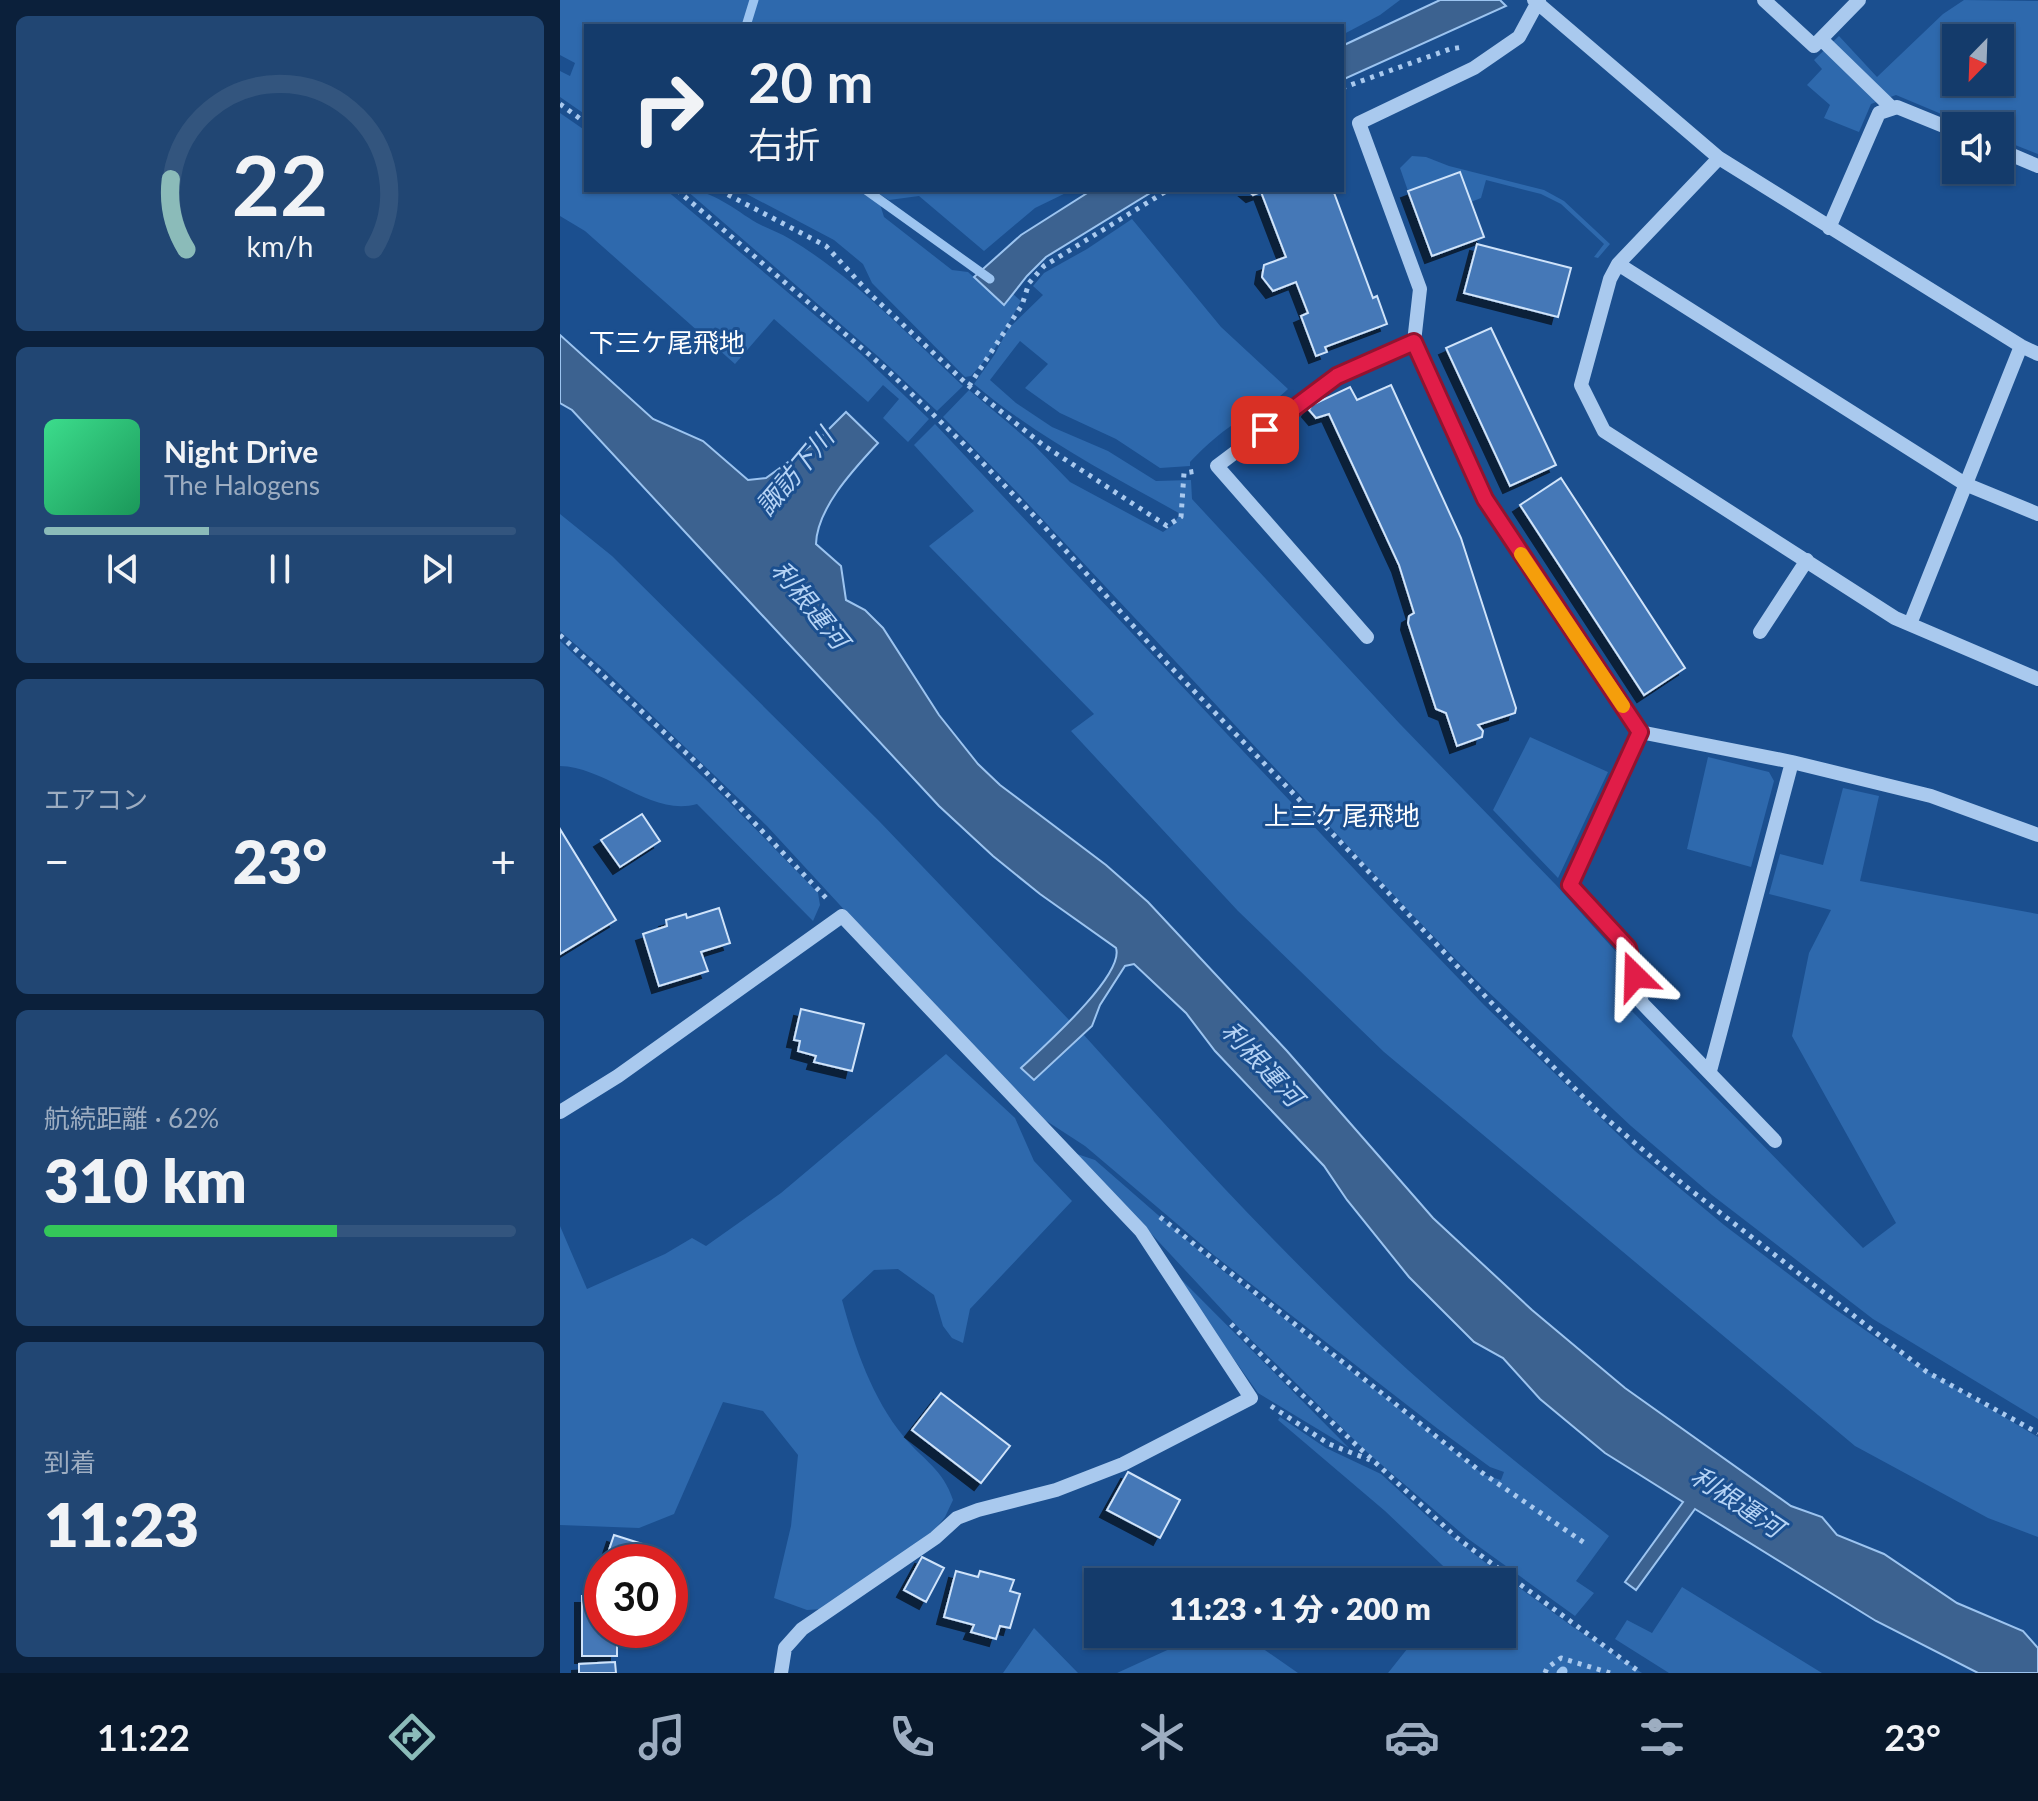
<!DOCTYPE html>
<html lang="ja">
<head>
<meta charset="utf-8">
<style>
  body { margin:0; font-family:Lato,"Noto Sans JP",sans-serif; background:#214673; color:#f1f3f6; height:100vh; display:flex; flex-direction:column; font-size:30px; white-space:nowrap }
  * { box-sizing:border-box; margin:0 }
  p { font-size:26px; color:#9dadc1 }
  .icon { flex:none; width:44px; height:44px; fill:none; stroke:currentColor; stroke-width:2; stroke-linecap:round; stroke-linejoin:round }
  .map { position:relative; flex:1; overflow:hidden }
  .drawer { display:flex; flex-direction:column; gap:16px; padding:16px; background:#0b203b; width:560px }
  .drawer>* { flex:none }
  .top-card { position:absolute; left:24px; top:24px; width:760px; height:168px; border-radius:0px; box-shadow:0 2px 6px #0004,0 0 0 2px #33557e; background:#143b6b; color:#f1f3f6; overflow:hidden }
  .needle { width:52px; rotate:203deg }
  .controls { position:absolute; left:1382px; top:24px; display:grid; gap:16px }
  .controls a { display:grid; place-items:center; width:72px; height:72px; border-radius:0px; background:#143b6b; box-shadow:0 2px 6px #0004,0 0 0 2px #33557e; font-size:40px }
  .speed { position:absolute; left:24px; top:1544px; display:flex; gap:16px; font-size:40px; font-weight:700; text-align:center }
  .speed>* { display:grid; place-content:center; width:104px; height:104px; border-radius:50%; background:#143b6b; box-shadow:0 2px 6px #0004,0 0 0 2px #33557e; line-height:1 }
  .speed .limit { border:12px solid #d22; background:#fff; color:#111 }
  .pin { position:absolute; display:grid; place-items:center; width:68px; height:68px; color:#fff; margin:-34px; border-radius:16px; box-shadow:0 4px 12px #0006 }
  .me { position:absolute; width:88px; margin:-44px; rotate:338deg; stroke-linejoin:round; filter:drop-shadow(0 0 6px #0008) }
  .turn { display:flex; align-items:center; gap:28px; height:168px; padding:0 32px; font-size:36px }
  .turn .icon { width:104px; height:104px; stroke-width:2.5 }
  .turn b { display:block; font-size:56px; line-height:68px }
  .big { font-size:60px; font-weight:800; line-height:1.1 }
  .drawer .card { flex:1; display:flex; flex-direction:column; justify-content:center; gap:12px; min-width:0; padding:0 28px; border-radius:12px; background:#214673 }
  .drawer .dial { align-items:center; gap:0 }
  .dial svg { height:208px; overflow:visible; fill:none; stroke:#33557e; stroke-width:7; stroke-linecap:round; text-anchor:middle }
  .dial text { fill:#f1f3f6; stroke:none }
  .song { display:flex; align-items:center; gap:24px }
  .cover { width:96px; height:96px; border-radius:12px; background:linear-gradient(135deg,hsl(150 70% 55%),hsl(150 70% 35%)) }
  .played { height:8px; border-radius:4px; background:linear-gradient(90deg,#8bbbb9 35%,#33557e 35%) }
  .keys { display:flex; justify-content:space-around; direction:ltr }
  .heat { display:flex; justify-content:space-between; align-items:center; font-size:44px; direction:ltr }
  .charge { height:12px; border-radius:6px; background:linear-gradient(90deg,#34c759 62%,#33557e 0) }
  .trip { position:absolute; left:524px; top:1568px; width:432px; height:80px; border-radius:0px; background:#143b6b; box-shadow:0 2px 6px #0004,0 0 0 2px #33557e; font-weight:800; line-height:80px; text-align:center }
  .menu { display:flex; height:128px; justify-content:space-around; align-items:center; background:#08182b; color:#9dadc1 }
  .menu .icon { width:56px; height:56px }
  .menu .current { color:#8bbbb9 }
  .menu b { font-size:36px; color:#f1f3f6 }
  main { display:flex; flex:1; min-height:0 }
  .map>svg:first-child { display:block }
  .green { fill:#2e69ad; fill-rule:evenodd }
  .water { fill:#3c6290; stroke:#9cc4f0; stroke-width:2 }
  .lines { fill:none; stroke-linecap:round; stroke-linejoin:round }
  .stream { stroke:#9cc4f0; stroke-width:9 }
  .building { fill:#4478b7; stroke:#cfe3fa; stroke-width:2; filter:url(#shadow) }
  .path { stroke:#a9c9ee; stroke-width:5; stroke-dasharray:4 6; stroke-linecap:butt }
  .minor { stroke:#a9c9ee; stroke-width:14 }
  .route-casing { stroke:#92132f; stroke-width:20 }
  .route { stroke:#e11d48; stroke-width:14 }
  .slow { stroke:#f59e0b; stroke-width:14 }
  .labels { text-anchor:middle; stroke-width:6; stroke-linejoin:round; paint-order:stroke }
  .neighbourhood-label { font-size:26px; fill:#fff; stroke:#1b4f8f }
  .water-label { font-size:26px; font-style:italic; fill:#b5d3f5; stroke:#1b4f8f }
</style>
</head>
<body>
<main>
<section class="drawer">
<div class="card dial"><svg viewBox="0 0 100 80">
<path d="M14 69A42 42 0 1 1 86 69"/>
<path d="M14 69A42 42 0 0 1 8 42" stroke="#8bbbb9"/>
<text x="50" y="56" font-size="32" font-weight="700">22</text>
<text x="50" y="72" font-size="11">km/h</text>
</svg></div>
<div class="card">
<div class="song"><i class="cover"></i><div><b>Night Drive</b><p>The Halogens</p></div></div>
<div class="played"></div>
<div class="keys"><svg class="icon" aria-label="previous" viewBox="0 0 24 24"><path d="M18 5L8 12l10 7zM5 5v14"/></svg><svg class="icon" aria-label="pause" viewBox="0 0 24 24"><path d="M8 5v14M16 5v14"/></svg><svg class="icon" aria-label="next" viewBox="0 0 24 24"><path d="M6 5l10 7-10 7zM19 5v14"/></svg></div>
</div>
<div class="card"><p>エアコン</p>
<div class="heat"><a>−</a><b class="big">23°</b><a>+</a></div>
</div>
<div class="card"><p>航続距離 · 62%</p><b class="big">310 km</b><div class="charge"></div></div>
<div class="card"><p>到着</p><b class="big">11:23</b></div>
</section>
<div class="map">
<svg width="1478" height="1673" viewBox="0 0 1478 1673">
  <defs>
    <filter id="shadow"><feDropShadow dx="-7" dy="7" stdDeviation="0" flood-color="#0009"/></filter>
  </defs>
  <rect width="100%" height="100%" fill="#1b4f8f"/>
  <path class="green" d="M0 0H840L820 15 782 35V26H26V115L0 97V71L10 76 15 63 0 55Z
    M1404 0 1478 1V154L1440 139V126H1410L1336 95 1311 104 1299 132 1264 118 1270 105 1247 85 1262 69 1254 60 1279 36 1317 77 1383 14ZM1396 38H1440V82H1396Z
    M0 113 26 131V190H106L300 353 369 419 348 442 323 418 339 399 323 385 308 402 214 319 175 364 25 231 0 216Z
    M852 156 866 157 889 166 984 190 1004 201 1050 244 1038 258 1034 257 1044 244 1001 204 981 194 926 180 921 198 911 202 900 172 848 191 840 168Z
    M126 190C153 190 175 210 197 223 208 229 220 233 230 239 295 278 348 335 403 386L377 411 321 359Z
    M179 190H301L320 204 324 217 392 270 408 272 444 304 453 294 461 301 434 350 411 376 405 377 312 283 303 264 274 240Z
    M313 190H512L475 208 424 251 359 196 329 200Z
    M572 219 661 327 728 389C715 402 701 408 685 417 664 429 646 445 630 462V466L600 468 556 439 500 413 465 388 488 364 460 341 430 380 456 403 492 427 548 451 596 481 631 480 632 499 840 724 996 885 1058 954 1070 1009 1303 1248 1336 1223 1232 1036 1249 953 1271 910 1209 894 1220 854 1263 865 1283 788 1319 796 1300 881 1478 914V1419L1313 1319 1152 1195 1071 1126 922 986 845 907 458 493 383 417 409 390 473 444 510 482 603 532 613 525 620 514 617 512C546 473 476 436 414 384L435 354 448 329 483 295 473 286 484 273 527 249Z
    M375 424 828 905 924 1005 1075 1151 1164 1225 1272 1307 1348 1360 1478 1437V1537L1428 1518 1295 1446 824 1052 678 911 511 731 534 714 369 546 414 511 354 445Z
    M0 514 52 556 319 821 510 1021 462 1069 474 1079 523 1034C627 1149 732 1265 848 1370 912 1428 981 1482 1049 1536L1016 1581 1034 1593 1015 1616 907 1538 808 1453 679 1328 517 1154 535 1160 653 1263 924 1475 941 1480 944 1472 930 1467 878 1429 655 1256 525 1146 468 1109 207 826 46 671 0 631Z
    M0 641 163 796 258 893 260 905 253 921 137 804C91 817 47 767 0 766Z
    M970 737 1048 772 998 878 933 810Z
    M1148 757 1209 772 1214 781 1191 867 1127 849Z
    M386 1054 455 1118 474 1161 512 1201 410 1309 403 1343 392 1338 383 1326 374 1295 338 1269 314 1270 282 1300C295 1348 312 1398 344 1437 363 1460 383 1469 393 1500L385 1517 372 1533 262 1609 247 1610 214 1598 231 1526 238 1455 203 1411 163 1402 114 1514 79 1528 0 1525V1226L27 1289 105 1254 132 1238 146 1246 221 1193Z
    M607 1265 789 1448 698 1393Z
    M720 1417 766 1448 821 1474 877 1525 922 1560 1013 1627 1082 1673H828L859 1634H942V1582H900L825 1511 718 1420Z
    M1122 1587 1262 1673H1109L1055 1639 1067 1620 1092 1633Z
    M474 1628 518 1673H443Z
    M661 1634H682L738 1673H557L638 1636Z"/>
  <path class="water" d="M880 0H940L946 6 782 80V46Z
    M532 190H595L486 257 467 276 444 305 414 277 461 235Z
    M0 335 93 419 143 441 188 480 206 478 257 441 286 412 318 443C294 469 257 508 256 544L281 566 286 600 305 610 323 628 379 715 418 764 440 785 546 865 588 902 727 1051 873 1218 972 1310 1065 1388 1231 1506 1262 1517 1277 1535 1324 1554 1397 1603 1463 1631 1478 1648V1673H1418L1316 1621 1135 1509 1076 1590 1065 1582 1123 1502 1045 1453 980 1399 943 1358 914 1342 849 1277 787 1200 764 1166 655 1051 626 1013 574 964 565 966 540 1005 532 1026 474 1080 461 1068C481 1049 565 975 556 948L480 894 433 856 379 806 12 410 0 403Z"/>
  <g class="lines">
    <path class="stream" d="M186 26 194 0
      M306 190 430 279
      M1001 1673 1003 1671"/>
  </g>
  <path class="building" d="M900 172 924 237 872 256 848 191Z
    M687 190H773L813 298 817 296 827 324 765 347 767 352 756 356 741 316 748 313 736 282 713 291 702 277 704 265 726 257 701 192 693 195Z
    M917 244 1011 268 998 317 904 293Z
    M931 328 996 465 950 486 886 348Z
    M831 385 901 538 956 708 955 713 918 725 923 731 922 737 897 746 886 713 876 709 848 623 849 616 854 613 839 565 769 414 756 418 749 410 752 405 790 387 797 400Z
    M1001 478 1125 668 1084 695 960 505Z
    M82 814 100 841 60 867 41 840Z
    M0 829 56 920 0 954Z
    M159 908 170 943 141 952 148 971 99 986 83 934 107 926 106 920 126 914 127 918Z
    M241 1009 304 1024 292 1071 254 1062 256 1056 238 1051 240 1041 234 1040Z
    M381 1393 450 1446 421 1483 352 1430Z
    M568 1472 620 1500 600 1538 547 1510Z
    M54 1535 98 1549 93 1562H45Z
    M362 1557 384 1568 366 1602 344 1590Z
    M396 1571 418 1577 420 1571 454 1580 450 1591 460 1594 450 1628 440 1626 436 1639 411 1632 414 1625 384 1617Z
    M22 1596H42V1630H57V1656H22Z
    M55 1662 56 1673H19V1664Z"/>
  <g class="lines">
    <path class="path" d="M782 88 890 49 903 47
      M0 104 26 123
      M117 190 326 369 412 452 481 523 602 658 792 854 957 1030 1034 1108 1124 1185 1367 1372 1478 1433
      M159 190 266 246 310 294 409 386 483 445 607 526 621 517 624 473 637 471
      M409 386 462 305 469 283 484 266 608 190
      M0 635 140 766 269 901
      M600 1217 921 1472 1026 1544
      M671 1324 725 1379 897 1538 1081 1673
      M711 1406 769 1444 810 1460
      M985 1673 987 1668 1001 1658 1050 1673"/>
    <path class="minor" d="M974 0 1159 158 1461 346 1478 354
      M979 0 959 37 914 68 799 123 860 289 854 342 925 499 1080 732 1232 762 1371 796 1478 835
      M1204 0 1254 46 1299 0
      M1261 39 1332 108
      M1440 150 1478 166
      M1159 158 1058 264 1050 279 1021 385 1044 431 1335 618 1478 679
      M1269 228 1319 113 1337 107 1396 131
      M1058 264 1405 484 1478 514
      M1350 624 1461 346
      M1200 632 1247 560
      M807 637 657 466 777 376 854 342
      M1080 732 1010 885 1068 948 1082 1003 1215 1141
      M1150 1071 1232 762
      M0 1112 58 1076 282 916 581 1231 691 1398 563 1464 496 1490 418 1510 397 1518 375 1538 242 1629 225 1648 221 1673"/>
  </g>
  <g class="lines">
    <g class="route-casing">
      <path id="route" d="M705 430 777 376 854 342 925 499 1080 732 1010 885 1068 948 1075 976"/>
    </g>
    <use href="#route" class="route"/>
    <path class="slow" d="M961 554 1063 706"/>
  </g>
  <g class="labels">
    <g class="neighbourhood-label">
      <text x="107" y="352">下三ケ尾飛地</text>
      <text x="782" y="825">上三ケ尾飛地</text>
    </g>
    <g class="water-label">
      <text transform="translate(235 472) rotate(-50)" y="9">諏訪下川</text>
      <text transform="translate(250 605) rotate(51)" y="9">利根運河</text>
      <text transform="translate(702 1064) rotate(47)" y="9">利根運河</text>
      <text transform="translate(1177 1502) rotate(34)" y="9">利根運河</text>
    </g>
  </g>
</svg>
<div class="controls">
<a><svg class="needle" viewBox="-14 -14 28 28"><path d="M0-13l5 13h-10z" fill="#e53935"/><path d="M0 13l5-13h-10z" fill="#9dadc1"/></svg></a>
<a><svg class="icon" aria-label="sound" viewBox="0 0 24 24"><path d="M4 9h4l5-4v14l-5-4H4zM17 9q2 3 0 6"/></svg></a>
</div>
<div class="speed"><div class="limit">30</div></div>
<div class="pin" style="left:705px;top:430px;background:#d93025"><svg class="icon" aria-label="arrive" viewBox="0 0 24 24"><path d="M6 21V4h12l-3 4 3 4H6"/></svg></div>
<svg class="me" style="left:1075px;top:976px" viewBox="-20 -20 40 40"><path d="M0-17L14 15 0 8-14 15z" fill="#e11d48" stroke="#fff" stroke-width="4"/></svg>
<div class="trip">11:23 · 1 分 · 200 m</div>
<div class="top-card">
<div class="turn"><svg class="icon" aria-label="right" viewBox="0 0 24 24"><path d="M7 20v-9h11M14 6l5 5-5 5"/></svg><div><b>20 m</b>右折</div></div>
</div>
</div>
</main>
<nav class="menu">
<b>11:22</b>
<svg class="icon current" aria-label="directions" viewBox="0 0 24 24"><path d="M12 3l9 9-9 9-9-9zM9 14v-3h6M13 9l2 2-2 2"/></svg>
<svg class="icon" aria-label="music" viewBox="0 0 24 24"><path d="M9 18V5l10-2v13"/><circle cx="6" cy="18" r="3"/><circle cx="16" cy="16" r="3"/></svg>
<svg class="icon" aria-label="phone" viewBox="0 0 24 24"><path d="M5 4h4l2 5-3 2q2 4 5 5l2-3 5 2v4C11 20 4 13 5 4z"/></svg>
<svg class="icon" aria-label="climate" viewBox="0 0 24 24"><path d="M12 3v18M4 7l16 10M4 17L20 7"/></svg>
<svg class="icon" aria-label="car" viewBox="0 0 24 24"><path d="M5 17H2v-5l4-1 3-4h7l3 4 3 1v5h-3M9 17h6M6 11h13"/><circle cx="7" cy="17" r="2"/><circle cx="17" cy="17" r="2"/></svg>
<svg class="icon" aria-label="filters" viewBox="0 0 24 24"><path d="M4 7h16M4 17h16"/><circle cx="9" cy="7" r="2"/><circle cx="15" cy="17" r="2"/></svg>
<b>23°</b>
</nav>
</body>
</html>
